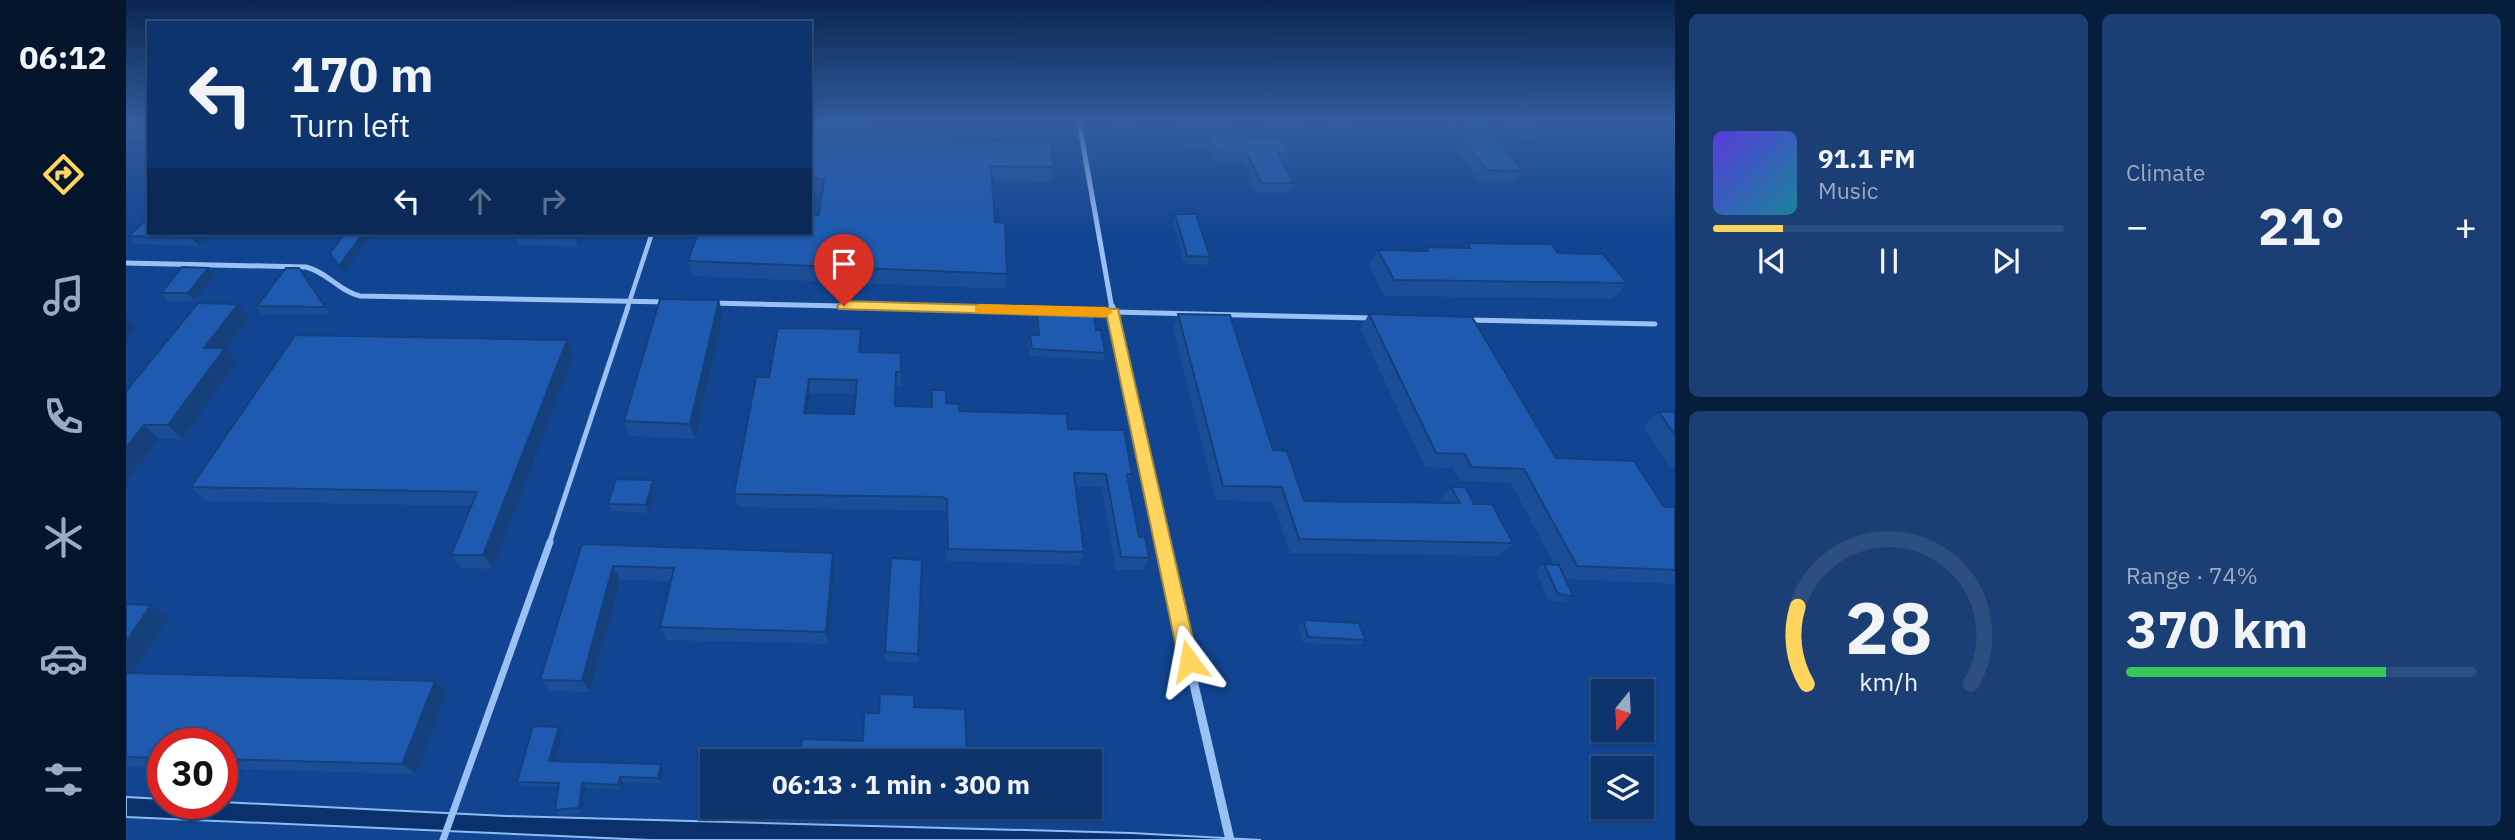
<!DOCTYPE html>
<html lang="en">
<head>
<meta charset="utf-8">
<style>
  body { margin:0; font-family:"IBM Plex Sans",sans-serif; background:#1b3f75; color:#f1f3f6; height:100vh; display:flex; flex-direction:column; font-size:26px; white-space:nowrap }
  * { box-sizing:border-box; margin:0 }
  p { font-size:23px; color:#9aaac2 }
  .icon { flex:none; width:38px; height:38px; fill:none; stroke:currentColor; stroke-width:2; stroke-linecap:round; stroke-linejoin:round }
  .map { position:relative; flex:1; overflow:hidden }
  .sheet { display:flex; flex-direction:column; gap:14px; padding:14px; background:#071d3c; width:840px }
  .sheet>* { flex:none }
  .guide { position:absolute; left:21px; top:21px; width:665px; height:214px; border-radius:0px; box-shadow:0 2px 5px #0004,0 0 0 2px #2d4f80; background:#0d346d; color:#f1f3f6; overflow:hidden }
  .needle { width:46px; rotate:198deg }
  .tools { position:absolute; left:1465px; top:679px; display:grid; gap:14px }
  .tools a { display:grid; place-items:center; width:63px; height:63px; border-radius:0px; background:#0d346d; box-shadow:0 2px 5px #0004,0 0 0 2px #2d4f80; font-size:35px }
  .speed { position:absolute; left:21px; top:728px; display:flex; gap:14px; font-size:35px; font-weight:700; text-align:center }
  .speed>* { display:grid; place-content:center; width:91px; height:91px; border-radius:50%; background:#0d346d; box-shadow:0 2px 5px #0004,0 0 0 2px #2d4f80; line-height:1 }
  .speed .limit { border:10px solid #d22; background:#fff; color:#111 }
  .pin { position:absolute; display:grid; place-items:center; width:60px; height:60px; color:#fff; margin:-72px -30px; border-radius:50% 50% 50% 0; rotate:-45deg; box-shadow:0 0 7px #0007 }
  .pin .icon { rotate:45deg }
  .me { position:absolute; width:77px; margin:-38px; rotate:347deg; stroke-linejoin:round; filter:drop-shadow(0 0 5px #0008) }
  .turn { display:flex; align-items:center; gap:24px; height:147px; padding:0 28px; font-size:32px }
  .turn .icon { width:91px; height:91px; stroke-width:2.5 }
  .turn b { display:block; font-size:49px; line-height:60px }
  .lanes { display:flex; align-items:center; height:66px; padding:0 28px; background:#0003; justify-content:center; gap:35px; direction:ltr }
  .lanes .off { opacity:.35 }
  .big { font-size:52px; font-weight:800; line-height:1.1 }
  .sheet .card { flex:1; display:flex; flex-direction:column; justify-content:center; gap:10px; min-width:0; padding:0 24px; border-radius:10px; background:#1b3f75 }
  .sheet .dial { align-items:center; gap:0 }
  .dial svg { height:182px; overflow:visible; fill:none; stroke:#2d4f80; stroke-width:7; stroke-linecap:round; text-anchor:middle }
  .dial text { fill:#f1f3f6; stroke:none }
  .song { display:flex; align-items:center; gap:21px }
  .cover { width:84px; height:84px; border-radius:10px; background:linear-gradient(135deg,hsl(250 70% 55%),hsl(190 70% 35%)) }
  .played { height:7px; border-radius:4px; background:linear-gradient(90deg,#ffd55d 20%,#2d4f80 20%) }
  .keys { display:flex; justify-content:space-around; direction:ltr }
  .heat { display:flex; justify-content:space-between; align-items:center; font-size:38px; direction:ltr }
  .charge { height:10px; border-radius:5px; background:linear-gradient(90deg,#34c759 74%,#2d4f80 0) }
  .sheet .tiles { flex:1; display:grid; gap:14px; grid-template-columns:repeat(2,1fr) }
  .trip { position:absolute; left:574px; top:749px; width:402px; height:70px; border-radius:0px; background:#0d346d; box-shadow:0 2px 5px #0004,0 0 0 2px #2d4f80; font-weight:800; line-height:70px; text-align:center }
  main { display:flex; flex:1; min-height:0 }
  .tab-bar { display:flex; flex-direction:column; width:126px; justify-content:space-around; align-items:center; background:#05152c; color:#9aaac2 }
  .tab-bar .icon { width:49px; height:49px }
  .tab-bar .on { color:#ffd55d }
  .tab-bar b { font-size:32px; color:#f1f3f6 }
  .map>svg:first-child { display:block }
  .water { fill:#0a316c; stroke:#8dbbf6; stroke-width:2 }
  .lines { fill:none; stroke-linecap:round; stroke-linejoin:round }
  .lane-far2 { stroke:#9bc0f3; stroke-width:4.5 }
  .lane-far1 { stroke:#9bc0f3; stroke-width:5 }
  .lane { stroke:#9bc0f3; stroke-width:7 }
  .street-far2 { stroke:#9bc0f3; stroke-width:5 }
  .street-far1 { stroke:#9bc0f3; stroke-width:7 }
  .street { stroke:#9bc0f3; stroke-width:9 }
  .wall { fill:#1a4e97; fill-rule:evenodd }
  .shaded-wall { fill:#15407b }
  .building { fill:#1e5bb0; stroke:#15407b; stroke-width:2; fill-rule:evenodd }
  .route { fill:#ffd55d; stroke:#a68a3c; stroke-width:2 }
  .slow { fill:#f59e0b }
</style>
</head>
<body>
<main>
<nav class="tab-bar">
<b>06:12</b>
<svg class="icon on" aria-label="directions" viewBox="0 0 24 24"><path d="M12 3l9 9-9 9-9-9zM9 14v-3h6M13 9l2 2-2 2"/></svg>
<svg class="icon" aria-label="music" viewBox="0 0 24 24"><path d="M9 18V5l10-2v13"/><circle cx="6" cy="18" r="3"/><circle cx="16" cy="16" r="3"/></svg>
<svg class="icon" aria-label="phone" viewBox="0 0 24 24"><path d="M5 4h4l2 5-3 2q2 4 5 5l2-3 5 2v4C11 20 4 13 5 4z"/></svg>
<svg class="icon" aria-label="climate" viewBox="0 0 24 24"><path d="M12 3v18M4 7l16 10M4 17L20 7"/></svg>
<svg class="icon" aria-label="car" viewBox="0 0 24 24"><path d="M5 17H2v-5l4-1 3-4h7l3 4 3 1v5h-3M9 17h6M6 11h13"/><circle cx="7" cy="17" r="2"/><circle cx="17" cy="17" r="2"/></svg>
<svg class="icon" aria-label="filters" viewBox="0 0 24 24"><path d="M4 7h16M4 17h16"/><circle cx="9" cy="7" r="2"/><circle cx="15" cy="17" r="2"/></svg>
</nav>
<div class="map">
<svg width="1549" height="840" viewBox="0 0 1549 840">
  <rect width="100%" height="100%" fill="#114591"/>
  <path class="water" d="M0 797 37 799V803L96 802 380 816 1005 833 1135 840H524L0 817Z"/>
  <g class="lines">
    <path class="lane-far2" d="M501 309 526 233"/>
    <path class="lane-far1" d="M987 312 1246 318
      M1343 320 1529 324
      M423 544 502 307"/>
    <path class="lane" d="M317 840 424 542"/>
    <path class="street-far2" d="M953 122 986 309
      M0 263 180 267C201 272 213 291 234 296L542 302
      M585 303 852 309"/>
    <path class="street-far1" d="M773 307 987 312
      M986 307 1036 544"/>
    <path class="street" d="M1035 542 1104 840"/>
  </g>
  <path class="wall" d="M0 122H23V139L0 138Z
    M684 122H746V133L821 140 928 167 925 182 866 181 869 222 881 274 879 289 566 276 562 261 693 215 696 194 684 193Z
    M986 122H1106L1113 137 1163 153 1159 163H1157L1167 183 1163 193H1131L1117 162H1087L1081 148 1055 147 1051 135 989 134Z
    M1139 122H1179L1177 129 1142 128Z
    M1200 122H1223L1220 129 1203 128Z
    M1321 122H1359L1396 171 1389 182 1353 181 1331 150 1335 142Z
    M1380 122H1405L1413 132 1409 139 1392 138Z
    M1049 214 1084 257 1081 265 1058 264 1047 221Z
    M85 233 73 246 10 244 3 236Z
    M458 233 452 246 393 245 389 237Z
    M1341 243 1432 253 1501 283 1487 299 1259 296 1243 266 1252 250 1298 251 1300 247H1338Z
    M82 268 89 275 68 301H42L35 293Z
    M173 268 204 315 136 314 131 306Z
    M112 304 123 318 100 349 112 362 56 439H33L0 483V391Z
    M911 314 970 330 979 353 977 360 904 356 903 342 904 335H911L909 321Z
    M1052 314 1147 450 1178 501 1314 503 1313 501 1325 487 1348 504 1387 543 1373 556 1164 553 1147 502 1090 500 1047 330Z
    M1243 314 1430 458 1538 507H1549V584L1440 579 1447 596 1439 602 1423 601 1410 571 1418 564 1428 565 1385 483 1333 481 1327 468 1299 467 1234 329Z
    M597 316 569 439 504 436 498 421Z
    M736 344 735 352 775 353V386H770V406L805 407 820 403 833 411 942 429 1006 474 1003 484 1013 537 1023 558 1018 570H990L976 487H950L958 552 954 565 821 561 820 512 816 511 612 507 608 494 643 377ZM684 393 730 394 728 414 682 413Z
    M448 355 367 569 336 568 325 555 345 506 80 501 65 487Z
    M1533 412H1549V466H1544L1517 427Z
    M529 487 523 513 486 511 482 504Z
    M456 544 707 553 709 566 702 644 540 640 534 627 545 581 494 580 464 692 424 691 414 680Z
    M796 560 792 663 759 661V652Z
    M0 604 25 605 43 618 8 674 309 681 321 693 290 774 96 769V744H37V768L0 767Z
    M1177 620 1239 640 1234 645 1177 643 1172 626Z
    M433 727 437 731 429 762 535 764 538 769 535 783 497 782 495 789 460 788 457 812 433 815 429 810 432 787 396 786 391 782Z"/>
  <path class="shaded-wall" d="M72 233H85L73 246 66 238Z
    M237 233H247L218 274 213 266Z
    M452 233H458L452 246 449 238Z
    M82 268 89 275 68 301 62 293Z
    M593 300 597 316 569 439 564 424Z
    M112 304 123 318 100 349 112 362 56 439 42 425 78 348Z
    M0 318 10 329 0 340Z
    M735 329 736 344 734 367 733 352Z
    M441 340 448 355 367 569 357 555Z
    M683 379 684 393 680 427 678 413Z
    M18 425 33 439 0 483V448Z
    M527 480 529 487 523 513 520 505Z
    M707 553 709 566 702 644 700 632Z
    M487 566 494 580 464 692 456 681Z
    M25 605 43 618 0 685V642Z
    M309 681 321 693 290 774 276 764Z
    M433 727 437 731 428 766 423 761Z
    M535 764 538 769 535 783 532 778Z
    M494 777 497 782 495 789 492 785Z
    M456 783 460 788 457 812 453 808Z"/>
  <path class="building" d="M0 122H23V124H0Z
    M684 122H745V133L821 135V140L924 142 928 167 865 166 869 222 879 223 881 274 562 261 572 233H684V215H693L698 179 684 178Z
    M990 122H1106L1113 137 1156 138 1163 153H1152L1167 183H1135L1121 153 1090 152 1084 138 1058 137 1054 125 991 124Z
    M1335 122H1359L1396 171 1360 170 1337 139H1347Z
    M1389 122H1405L1413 132H1396Z
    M1049 214H1070L1084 257 1061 256Z
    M23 217V233H72L66 238 3 236Z
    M219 233H237L213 266 204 253Z
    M392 233H452L449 238 389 237Z
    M1341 243 1425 244 1432 253 1477 254 1501 283 1268 280 1252 250 1302 251 1300 247 1344 248Z
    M56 267 82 268 62 293H35Z
    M160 268H173L199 307 131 306Z
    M534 299 593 300 564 424 498 421Z
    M72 303 112 304 78 348H99L42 425H18L0 448V391Z
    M911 314 968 316 970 330H975L979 353 906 349 904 335H913Z
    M1052 314 1104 315 1147 450 1161 451 1178 501 1334 503 1325 487H1339L1348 504H1366L1387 543 1173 539 1156 487 1097 486Z
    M1243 314 1346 317 1430 458 1508 461 1538 507H1549V570L1451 566 1398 469 1345 467 1339 454 1310 453Z
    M652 328 735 329 733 352 775 353V372H770L769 406 806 407V390H820V403L833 404V411L941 414 942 429 998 430 1006 474H1001L1013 537H1019L1023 558 995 557 980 474 948 473 958 552 822 549 821 499 816 497 608 494 630 377H643ZM683 379 731 380 728 414 678 413Z
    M169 335 441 340 357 555H325L351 492 65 487Z
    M1533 412H1549V435Z
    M490 479 527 480 520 505 482 504Z
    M456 544 707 553 700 632 534 627 548 568 487 566 456 681 414 680Z
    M765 558 796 560 792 654 759 652Z
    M1418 564 1433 565 1447 596 1432 594Z
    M0 604 25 605 0 642Z
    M1177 620 1233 623 1239 640 1182 637Z
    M0 673 309 681 276 764 96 759V744H37V758L0 757Z
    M754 694 788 695V707L839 709 841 761H674L676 739 737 741 738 713H753Z
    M407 726 433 727 423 761 535 764 532 778 494 777 492 785 456 783 453 808 429 810 433 783 391 782Z
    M584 770H586V787H581Z"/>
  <linearGradient id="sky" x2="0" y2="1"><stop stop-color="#092650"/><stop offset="0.51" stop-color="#325c9d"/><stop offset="1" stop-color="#325c9d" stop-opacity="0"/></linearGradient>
  <rect width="1549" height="239" fill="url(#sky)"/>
  <path class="route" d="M718 301 992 309 1072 661 1070 668 1063 671 1056 668 1053 661 981 317 713 309 711 306Z"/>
  <path class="slow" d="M854 304 980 307 987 312 980 317 849 313V306Z"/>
</svg>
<div class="tools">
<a><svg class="needle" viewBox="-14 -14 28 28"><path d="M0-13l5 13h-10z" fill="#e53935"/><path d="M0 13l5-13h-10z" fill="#9aaac2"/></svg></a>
<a><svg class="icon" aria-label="layers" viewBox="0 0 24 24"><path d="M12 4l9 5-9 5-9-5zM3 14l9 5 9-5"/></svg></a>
</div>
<div class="speed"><div class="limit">30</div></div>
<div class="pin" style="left:718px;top:306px;background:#d93025"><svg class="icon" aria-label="arrive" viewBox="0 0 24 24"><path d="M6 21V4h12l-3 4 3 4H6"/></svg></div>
<svg class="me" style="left:1063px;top:661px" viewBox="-20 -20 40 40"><path d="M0-17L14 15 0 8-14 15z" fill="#ffd55d" stroke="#fff" stroke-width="4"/></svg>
<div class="trip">06:13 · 1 min · 300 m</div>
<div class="guide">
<div class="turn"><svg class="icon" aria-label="left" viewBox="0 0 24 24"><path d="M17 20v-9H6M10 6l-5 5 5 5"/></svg><div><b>170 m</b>Turn left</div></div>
<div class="lanes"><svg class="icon" aria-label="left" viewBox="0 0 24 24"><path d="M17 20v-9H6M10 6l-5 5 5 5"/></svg><svg class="icon off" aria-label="ahead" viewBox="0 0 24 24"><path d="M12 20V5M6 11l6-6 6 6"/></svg><svg class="icon off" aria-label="right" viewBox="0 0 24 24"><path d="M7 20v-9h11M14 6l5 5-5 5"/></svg></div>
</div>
</div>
<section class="sheet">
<div class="tiles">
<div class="card">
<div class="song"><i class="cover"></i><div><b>91.1 FM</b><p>Music</p></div></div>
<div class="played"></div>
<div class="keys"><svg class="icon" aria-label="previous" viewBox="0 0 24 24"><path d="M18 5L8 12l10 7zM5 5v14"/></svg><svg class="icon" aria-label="pause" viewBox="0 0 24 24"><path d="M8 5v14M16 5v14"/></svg><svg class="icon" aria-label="next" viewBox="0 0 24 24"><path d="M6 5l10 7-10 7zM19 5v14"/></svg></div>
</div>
<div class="card"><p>Climate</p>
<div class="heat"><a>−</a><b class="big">21°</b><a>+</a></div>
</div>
<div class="card dial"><svg viewBox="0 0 100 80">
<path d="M14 69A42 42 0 1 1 86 69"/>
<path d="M14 69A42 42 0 0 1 10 35" stroke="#ffd55d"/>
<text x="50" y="56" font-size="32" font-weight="700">28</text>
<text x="50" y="72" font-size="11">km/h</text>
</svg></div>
<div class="card"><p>Range · 74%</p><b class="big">370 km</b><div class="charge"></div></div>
</div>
</section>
</main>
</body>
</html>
